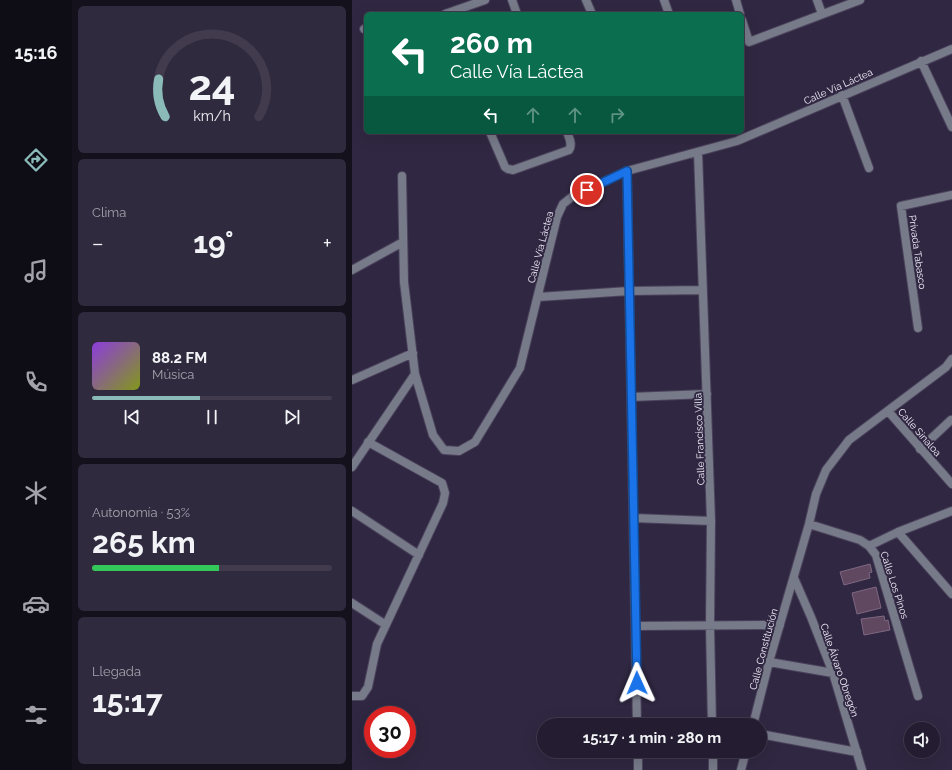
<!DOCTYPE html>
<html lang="es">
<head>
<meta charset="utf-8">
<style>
  body { margin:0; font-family:Raleway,sans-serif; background:#302a3e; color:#f1f3f6; height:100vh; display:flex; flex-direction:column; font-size:15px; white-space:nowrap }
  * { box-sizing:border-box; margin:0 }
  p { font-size:13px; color:#a3a2ac }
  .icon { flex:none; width:22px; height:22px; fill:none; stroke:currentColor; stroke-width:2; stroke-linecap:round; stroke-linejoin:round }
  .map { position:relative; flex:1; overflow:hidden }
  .drawer { display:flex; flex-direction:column; gap:6px; padding:6px; background:#14101c; width:280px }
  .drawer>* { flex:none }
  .guide { position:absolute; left:12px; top:12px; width:380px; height:122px; border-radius:6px; box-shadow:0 4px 16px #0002,0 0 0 1px #413b4d; background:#0b6e4f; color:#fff; overflow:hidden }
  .buttons { position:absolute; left:552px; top:722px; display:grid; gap:8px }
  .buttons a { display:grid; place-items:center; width:36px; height:36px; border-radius:50%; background:#241d32; box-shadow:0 4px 16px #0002,0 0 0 1px #413b4d; font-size:20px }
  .speed { position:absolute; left:12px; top:706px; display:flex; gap:8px; font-size:20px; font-weight:700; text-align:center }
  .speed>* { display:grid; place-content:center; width:52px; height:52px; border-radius:50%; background:#241d32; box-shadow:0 4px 16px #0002,0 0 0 1px #413b4d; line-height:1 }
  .speed .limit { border:6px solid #d22; background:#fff; color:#111 }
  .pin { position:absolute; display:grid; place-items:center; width:34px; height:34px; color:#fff; margin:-17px; border:2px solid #fff; border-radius:50%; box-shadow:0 1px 4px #0007 }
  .me { position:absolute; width:44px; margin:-22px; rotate:359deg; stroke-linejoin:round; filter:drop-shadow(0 0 3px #0008) }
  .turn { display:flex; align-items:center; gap:14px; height:84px; padding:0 20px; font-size:18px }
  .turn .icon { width:52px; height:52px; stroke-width:2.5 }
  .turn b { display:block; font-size:28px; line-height:34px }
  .lanes { display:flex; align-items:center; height:38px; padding:0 20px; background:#0003; justify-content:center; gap:20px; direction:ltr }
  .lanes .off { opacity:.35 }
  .big { font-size:30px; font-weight:700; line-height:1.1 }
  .drawer .tile { flex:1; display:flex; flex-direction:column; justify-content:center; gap:6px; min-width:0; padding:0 14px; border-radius:6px; background:#302a3e }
  .drawer .dial { align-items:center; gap:0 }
  .dial svg { height:104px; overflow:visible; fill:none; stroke:#413b4d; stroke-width:7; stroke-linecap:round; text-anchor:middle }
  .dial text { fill:#f1f3f6; stroke:none }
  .song { display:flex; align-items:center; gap:12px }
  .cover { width:48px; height:48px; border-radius:6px; background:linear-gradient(135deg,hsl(270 70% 55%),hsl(70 70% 35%)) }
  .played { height:4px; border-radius:2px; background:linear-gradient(90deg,#8bbbb9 45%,#413b4d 45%) }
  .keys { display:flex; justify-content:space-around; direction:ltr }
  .heat { display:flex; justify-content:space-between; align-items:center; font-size:22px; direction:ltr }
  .charge { height:6px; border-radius:3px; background:linear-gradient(90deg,#34c759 53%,#413b4d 0) }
  .trip { position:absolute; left:185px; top:718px; width:230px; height:40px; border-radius:20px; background:#241d32; box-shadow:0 4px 16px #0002,0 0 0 1px #413b4d; font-weight:700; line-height:40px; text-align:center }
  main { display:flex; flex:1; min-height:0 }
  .dock { display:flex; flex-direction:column; width:72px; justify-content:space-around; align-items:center; background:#0e0c14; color:#a3a2ac }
  .dock .icon { width:28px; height:28px }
  .dock .on { color:#8bbbb9 }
  .dock b { font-size:18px; color:#f1f3f6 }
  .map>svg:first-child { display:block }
  .building { fill:#5f4860; stroke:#7f6781 }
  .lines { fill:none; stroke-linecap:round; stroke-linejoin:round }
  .street-casing { stroke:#4b435c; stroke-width:10 }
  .street { stroke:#777a89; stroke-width:8 }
  .route-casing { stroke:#114b97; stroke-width:10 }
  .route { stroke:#1a73e8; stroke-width:7 }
  .labels { text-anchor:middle; stroke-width:4; stroke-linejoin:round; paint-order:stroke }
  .street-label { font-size:10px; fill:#f4f1fc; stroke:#302742 }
</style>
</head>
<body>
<main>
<nav class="dock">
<b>15:16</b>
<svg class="icon on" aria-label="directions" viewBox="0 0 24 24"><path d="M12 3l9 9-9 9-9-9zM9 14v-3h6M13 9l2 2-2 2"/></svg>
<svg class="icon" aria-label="music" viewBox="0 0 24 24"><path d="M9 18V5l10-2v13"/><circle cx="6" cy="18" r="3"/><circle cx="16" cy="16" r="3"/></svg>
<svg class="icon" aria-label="phone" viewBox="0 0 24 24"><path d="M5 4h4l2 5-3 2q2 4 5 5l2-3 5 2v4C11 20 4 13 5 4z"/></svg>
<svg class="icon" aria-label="climate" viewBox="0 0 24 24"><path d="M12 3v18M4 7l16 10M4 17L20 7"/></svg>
<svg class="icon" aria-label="car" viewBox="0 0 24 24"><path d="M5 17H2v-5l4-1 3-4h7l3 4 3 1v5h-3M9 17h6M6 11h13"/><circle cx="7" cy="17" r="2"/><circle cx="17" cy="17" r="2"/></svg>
<svg class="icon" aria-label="filters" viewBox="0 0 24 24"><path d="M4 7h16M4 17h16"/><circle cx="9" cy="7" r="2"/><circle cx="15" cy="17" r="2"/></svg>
</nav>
<section class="drawer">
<div class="tile dial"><svg viewBox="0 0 100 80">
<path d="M14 69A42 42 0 1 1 86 69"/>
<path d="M14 69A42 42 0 0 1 9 40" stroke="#8bbbb9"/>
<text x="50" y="56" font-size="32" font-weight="700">24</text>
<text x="50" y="72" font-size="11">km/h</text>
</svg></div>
<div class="tile"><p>Clima</p>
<div class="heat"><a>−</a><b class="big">19°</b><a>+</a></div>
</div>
<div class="tile">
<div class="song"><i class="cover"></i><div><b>88.2 FM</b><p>Música</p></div></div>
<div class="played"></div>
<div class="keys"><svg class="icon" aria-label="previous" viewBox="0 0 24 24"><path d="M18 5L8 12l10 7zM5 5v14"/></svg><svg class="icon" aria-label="pause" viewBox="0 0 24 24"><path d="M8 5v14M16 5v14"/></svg><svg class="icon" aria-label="next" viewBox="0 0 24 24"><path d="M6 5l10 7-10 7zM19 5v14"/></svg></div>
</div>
<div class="tile"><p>Autonomía · 53%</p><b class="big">265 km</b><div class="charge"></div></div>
<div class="tile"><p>Llegada</p><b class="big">15:17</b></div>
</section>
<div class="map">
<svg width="600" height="770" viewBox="0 0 600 770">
  <rect width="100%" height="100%" fill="#302742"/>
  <path class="building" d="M518 564 520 572 517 573 518 578 492 585 488 572Z
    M524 587 529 608 505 614 500 593Z
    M532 616 533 621 536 620 538 630 512 635 509 619Z"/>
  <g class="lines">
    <g class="street-casing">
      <path id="street" d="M160 0 165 14
        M234 0 240 14
        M312 0 317 14
        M384 0 388 14
        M465 0 470 14
        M93 14 133 0
        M390 20 397 42 508 0
        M12 29 14 28
        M569 61 600 127
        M490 95 517 168
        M138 132 153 167 156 169 161 170 217 150C221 144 217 138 215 132
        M346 152 359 521 358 626 360 725
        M275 171 285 725
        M50 176 52 282 63 374 81 435 92 450 107 451 123 442 168 368 205 217 211 204 221 196 275 171 385 141 600 49
        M0 270 51 242
        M186 297 277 291 351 290
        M566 328 549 206 600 195
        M0 380 61 353
        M279 397 355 394
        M536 411 600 484
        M568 449 599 420
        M0 467 63 374
        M0 511 67 555
        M282 518 359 521
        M457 524 508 540 517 546 524 555 566 696
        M546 532 600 594
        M517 546 546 532 600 511
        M442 578 459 617 481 673 510 770
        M0 603 34 625
        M284 626 428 625
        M417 662 481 673
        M0 696H10L16 687 25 644 91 503 93 493 90 483 16 442
        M401 725 417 662 457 524 464 494 474 470 497 440 594 367 600 359
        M408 734 505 752
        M286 751V770
        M361 751V770
        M389 770 394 751"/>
    </g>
    <use href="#street" class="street"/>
  </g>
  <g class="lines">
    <g class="route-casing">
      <path id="route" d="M235 190 275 171 285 683"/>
    </g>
    <use href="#route" class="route"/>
  </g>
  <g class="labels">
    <g class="street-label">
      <text transform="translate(486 86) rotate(-24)" y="4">Calle Vía Láctea</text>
      <text transform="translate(188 247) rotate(-75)" y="4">Calle Vía Láctea</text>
      <text transform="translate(566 252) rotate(82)" y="4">Privada Tabasco</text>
      <text transform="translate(568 432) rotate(49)" y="4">Calle Sinaloa</text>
      <text transform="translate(347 439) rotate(-92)" y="4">Calle Francisco Villa</text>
      <text transform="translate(543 585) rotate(72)" y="4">Calle Los Pinos</text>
      <text transform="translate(411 649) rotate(-75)" y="4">Calle Constitución</text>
      <text transform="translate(488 670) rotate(71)" y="4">Calle Álvaro Obregón</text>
    </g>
  </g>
</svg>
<div class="buttons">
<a><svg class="icon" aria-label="sound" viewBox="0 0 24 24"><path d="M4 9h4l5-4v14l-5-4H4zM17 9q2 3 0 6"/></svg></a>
</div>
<div class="speed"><div class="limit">30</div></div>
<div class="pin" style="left:235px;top:190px;background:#d93025"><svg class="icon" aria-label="arrive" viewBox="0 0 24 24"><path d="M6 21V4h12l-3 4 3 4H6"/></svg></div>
<svg class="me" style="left:285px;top:683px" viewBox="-20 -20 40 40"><path d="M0-17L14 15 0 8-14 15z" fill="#1a73e8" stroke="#fff" stroke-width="4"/></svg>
<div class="trip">15:17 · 1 min · 280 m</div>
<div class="guide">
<div class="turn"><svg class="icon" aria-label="left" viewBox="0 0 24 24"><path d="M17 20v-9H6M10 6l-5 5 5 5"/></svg><div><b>260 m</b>Calle Vía Láctea</div></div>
<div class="lanes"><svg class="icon" aria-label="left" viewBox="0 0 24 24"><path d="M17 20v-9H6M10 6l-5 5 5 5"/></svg><svg class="icon off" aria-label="ahead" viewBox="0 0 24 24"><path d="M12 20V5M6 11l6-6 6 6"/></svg><svg class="icon off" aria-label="ahead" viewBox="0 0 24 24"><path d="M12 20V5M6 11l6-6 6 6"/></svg><svg class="icon off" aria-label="right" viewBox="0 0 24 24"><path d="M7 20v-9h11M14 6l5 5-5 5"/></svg></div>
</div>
</div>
</main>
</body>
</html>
